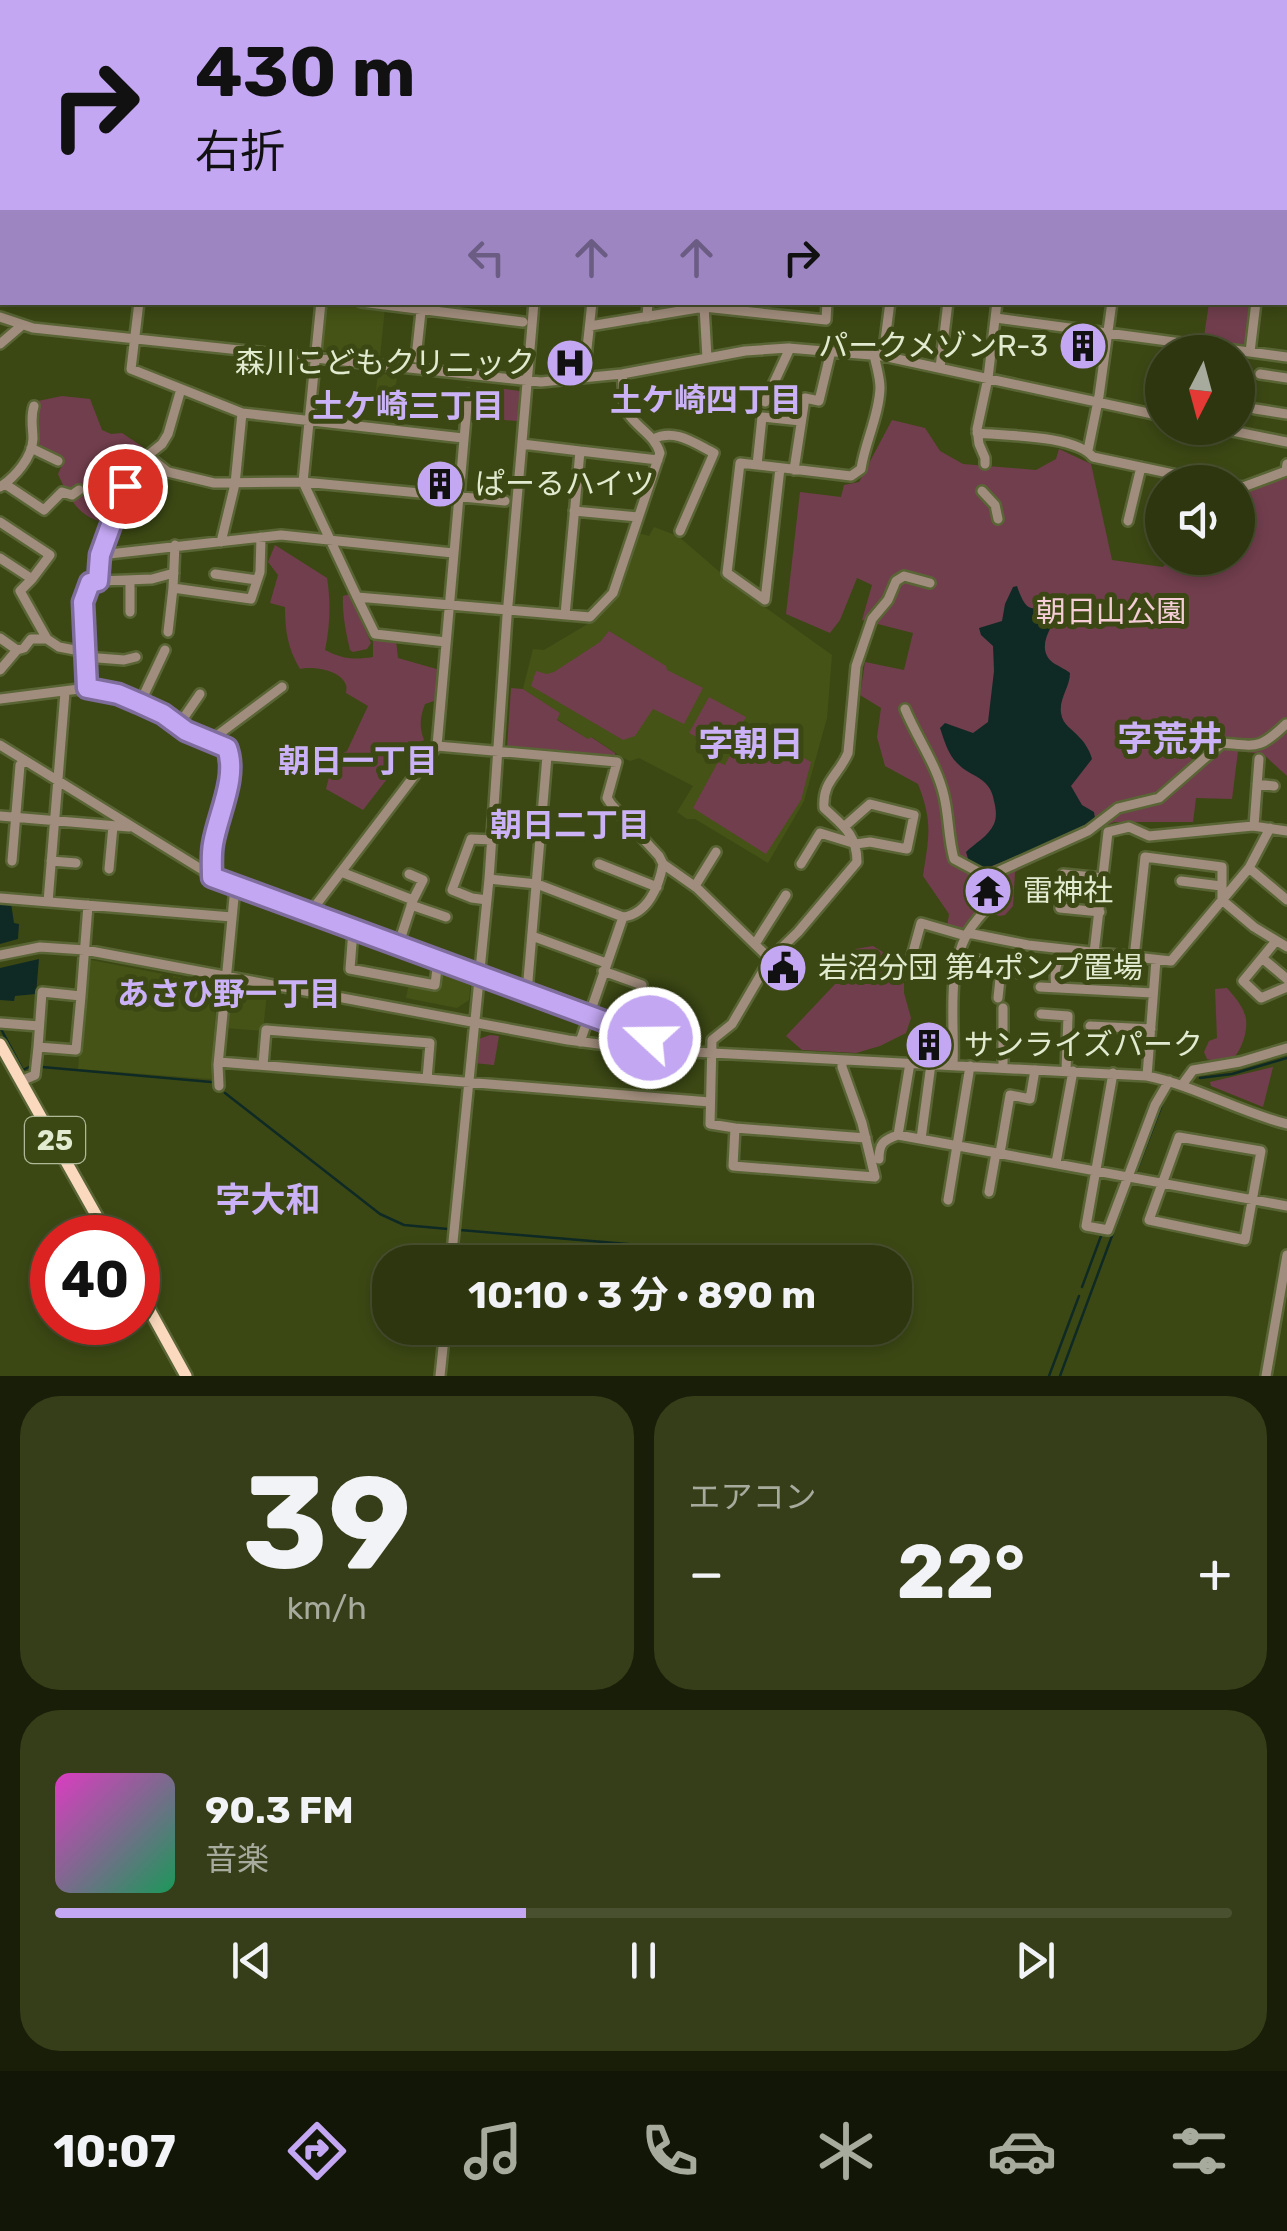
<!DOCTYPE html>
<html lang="ja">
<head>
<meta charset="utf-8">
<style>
  body { margin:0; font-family:Rubik,"Noto Sans JP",sans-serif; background:#353e18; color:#f1f3f6; height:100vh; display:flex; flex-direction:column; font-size:38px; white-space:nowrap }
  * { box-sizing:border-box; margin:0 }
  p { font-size:32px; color:#a7ab9e }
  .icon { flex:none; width:55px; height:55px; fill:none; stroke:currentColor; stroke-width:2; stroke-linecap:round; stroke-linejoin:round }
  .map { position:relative; height:1376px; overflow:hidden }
  .details { display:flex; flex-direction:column; gap:20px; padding:20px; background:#191e08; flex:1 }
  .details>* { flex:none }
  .guide { position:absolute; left:0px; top:0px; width:1288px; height:305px; box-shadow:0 5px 15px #0003,0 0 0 2px #48502f; background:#c3a7f2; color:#111; overflow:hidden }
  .needle { width:65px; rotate:186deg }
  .controls { position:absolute; left:1145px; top:335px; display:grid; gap:20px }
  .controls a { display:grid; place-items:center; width:110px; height:110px; border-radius:50%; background:#2d360f; box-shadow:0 5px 15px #0003,0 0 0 2px #48502f; font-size:50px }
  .speed { position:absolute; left:30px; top:1215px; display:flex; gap:20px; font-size:50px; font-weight:700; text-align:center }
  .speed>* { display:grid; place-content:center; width:130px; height:130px; border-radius:50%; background:#2d360f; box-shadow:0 5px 15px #0003,0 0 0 2px #48502f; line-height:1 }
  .speed .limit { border:15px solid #d22; background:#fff; color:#111 }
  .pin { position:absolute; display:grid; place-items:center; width:85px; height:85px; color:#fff; margin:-42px; border:5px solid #fff; border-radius:50%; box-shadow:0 2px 10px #0007 }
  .me { position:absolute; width:110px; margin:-55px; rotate:291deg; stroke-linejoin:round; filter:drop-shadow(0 0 8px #0008) }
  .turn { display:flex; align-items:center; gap:35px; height:210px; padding:0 30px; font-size:45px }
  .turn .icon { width:130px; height:130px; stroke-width:2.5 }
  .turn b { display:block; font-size:70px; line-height:85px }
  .lanes { display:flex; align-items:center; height:95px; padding:0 30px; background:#0003; justify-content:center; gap:50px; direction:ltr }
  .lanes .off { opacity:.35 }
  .big { font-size:75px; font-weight:700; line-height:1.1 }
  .details .tile { flex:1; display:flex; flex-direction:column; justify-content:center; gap:15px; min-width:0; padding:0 35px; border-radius:40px; background:#353e18 }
  .details .dial { align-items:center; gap:0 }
  .dial b { font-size:130px; line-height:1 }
  .song { display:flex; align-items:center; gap:30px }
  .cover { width:120px; height:120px; border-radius:15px; background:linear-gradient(135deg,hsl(310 70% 55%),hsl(150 70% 35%)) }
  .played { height:10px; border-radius:5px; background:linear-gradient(90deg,#c3a7f2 40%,#48502f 40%) }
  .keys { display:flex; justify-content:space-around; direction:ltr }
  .heat { display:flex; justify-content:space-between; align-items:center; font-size:55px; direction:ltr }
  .details .tiles { flex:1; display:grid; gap:20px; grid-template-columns:1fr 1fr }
  .tile:last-child { grid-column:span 2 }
  .trip { position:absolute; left:372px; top:1245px; width:540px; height:100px; border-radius:40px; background:#2d360f; box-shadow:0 5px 15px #0003,0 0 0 2px #48502f; font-weight:700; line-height:100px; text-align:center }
  .tabs { display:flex; height:160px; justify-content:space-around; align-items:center; background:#121606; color:#a7ab9e }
  .tabs .icon { width:70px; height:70px }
  .tabs .selected { color:#c3a7f2 }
  .tabs b { font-size:45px; color:#f1f3f6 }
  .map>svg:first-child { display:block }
  .built { fill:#455316 }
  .green { fill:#713e4d }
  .water { fill:#0f2a25 }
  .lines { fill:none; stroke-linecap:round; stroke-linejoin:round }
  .stream { stroke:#0f2a25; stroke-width:2.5 }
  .minor-casing { stroke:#5a6536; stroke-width:14 }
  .major-casing { stroke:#5a6536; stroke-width:16 }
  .minor { stroke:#a18d7d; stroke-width:9 }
  .major { stroke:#fad9be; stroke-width:11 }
  .rail-casing { stroke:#8e9870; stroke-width:6 }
  .rail { stroke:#3c4814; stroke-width:2.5; stroke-dasharray:8; stroke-linecap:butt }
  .route-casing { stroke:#7f6d9d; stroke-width:25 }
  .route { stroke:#c3a7f2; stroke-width:18 }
  .labels { text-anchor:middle; stroke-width:10; stroke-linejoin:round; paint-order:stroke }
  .shield { fill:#3c4814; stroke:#b0b997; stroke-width:2.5 }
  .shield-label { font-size:28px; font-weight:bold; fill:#e2eacf }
  .poi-label { font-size:30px; fill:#e2eacf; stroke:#3c4814; text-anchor:start }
  .park-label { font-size:30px; fill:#f4cdd7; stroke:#3c4814 }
  .neighbourhood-label { font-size:32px; font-weight:bold; fill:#cbb2f7; stroke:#3c4814 }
  .quarter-label { font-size:35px; font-weight:bold; fill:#cbb2f7; stroke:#3c4814 }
</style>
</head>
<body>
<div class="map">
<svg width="1287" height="1376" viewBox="0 0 1287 1376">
  <rect width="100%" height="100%" fill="#3c4814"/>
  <path class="built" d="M325 303 385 308 380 357 319 350Z
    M378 373 397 376 394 401 375 398Z
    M654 527 678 536 737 587 832 655 827 718 804 801 768 863 695 819H687L677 812 693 786 639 758 630 761 623 758 592 737 589 740 557 719 559 713 523 689 533 649 544 650 591 622 615 598 638 533 649 536Z
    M91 960 214 984 217 988 211 1079 78 1069 87 963Z
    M439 967 469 976 471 981 469 1000 457 1008 406 998 409 983 436 987Z
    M233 986 267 992 263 1031 226 1028 229 988Z"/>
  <path class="green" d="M1209 303H1252L1245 349 1203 343Z
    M496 388 520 391 517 421 494 419Z
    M62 396 90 399 102 430 111 434 122 433 149 451 123 476 109 523C80 520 69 499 58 474L64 461 35 446V418L38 401Z
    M892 420 925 428 940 451 963 464 1036 470 1056 459 1059 449 1091 464 1112 560 1163 567 1170 558H1238V510L1242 491 1287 478V776L1263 754 1238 751 1232 799 1196 798 1193 822H1114L1015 872 1013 906 1005 915 999 916 980 906 963 930 947 927 949 914 923 876C929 837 933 822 918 784L885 766 877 737 881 708 860 695 865 662 904 670 913 633 862 620 872 585 857 578 840 620 830 633 786 614 800 492 841 497 844 485 859 482Z
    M275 545 327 578C331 602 330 627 325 650 342 659 354 660 373 657V639L396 641 398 658 440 670 437 700 425 704C420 717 419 727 424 740L384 762 387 779 363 810 326 789 334 758 347 751 368 706 346 693C346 691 347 688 346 685 341 670 313 666 300 669 288 649 285 631 285 607L270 603 278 575 268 562Z
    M350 594 371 643 367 649 353 652 350 650C346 632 342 614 343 596Z
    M609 631 666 666 667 670 703 688 684 724 653 709 635 736 623 740 531 686 536 671 547 674 554 672 600 642Z
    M511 688 523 689 560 713 557 720 588 739 591 737 615 753V757L507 748Z
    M709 697 746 717 726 753 689 733Z
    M745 725 811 762 801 800 766 854 693 808 718 762 725 765Z
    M873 946 886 954 904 978V993L911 1018 906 1033 880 1046 856 1053 802 1050 786 1036 837 982 855 949Z
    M1227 988C1234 996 1242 1005 1245 1015 1250 1028 1240 1062 1223 1063 1222 1063 1208 1059 1207 1059L1204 1052 1209 1041 1217 1038 1215 989Z
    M490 1035 499 1036 494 1065 474 1063 479 1039Z
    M1273 1067 1263 1107 1211 1086 1210 1082Z"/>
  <path class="water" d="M1017 586C1029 621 1034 604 1061 605L1063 609C1052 624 1033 650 1055 664 1060 667 1065 669 1070 673 1070 687 1059 698 1061 713 1063 726 1073 729 1080 738 1086 744 1090 752 1092 759L1071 786 1082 805 1094 812 1095 818 1072 834 987 868 969 862 966 852C975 843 988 837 994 824 997 817 996 809 994 801 990 776 971 778 957 763 948 754 944 740 940 728L945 723 973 733 988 722 994 671 993 646 981 635 979 628 1002 621 1005 604 1013 587Z
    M0 902 11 903 14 923 19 924 18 939 0 944Z
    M39 959 36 994 15 996 14 1001 0 1000V968Z"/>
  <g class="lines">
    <path class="stream" d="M1 1029 23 1070 31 1066
      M42 1067 211 1082
      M1200 1078 1232 1074 1287 1058
      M225 1093 380 1214 404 1225 448 1229
      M1135 1175 1166 1094
      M460 1230 699 1250
      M707 1251 826 1262
      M898 1269 900 1270
      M1082 1287 1101 1236
      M1049 1376 1079 1296
      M1060 1376 1132 1182"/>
    <g class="minor-casing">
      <path id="minor" d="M176 0 179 1
        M502 0 526 2
        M19 2 21 0
        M156 2 157 0
        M281 2V0
        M319 2V0
        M359 2V0
        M568 2 569 0
        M615 2 616 0
        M741 2V0
        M878 2V0
        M930 2V0
        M976 2 977 0
        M1079 2 1081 0
        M1137 2V0
        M0 25 2 22
        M1285 51 1287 52
        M1285 82 1287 67
        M1285 205H1287
        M139 302 131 369 242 413 463 438
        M321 302 303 482 357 597 590 617 613 593 660 453C655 436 639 429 629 415 622 404 624 386 622 374
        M361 302 523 322
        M704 306 707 358
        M0 317 33 328 541 382 622 374 745 351 788 348 883 356 1162 416
        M647 317 648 302
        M996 318 1287 357
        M590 326 704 307 826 320 827 302
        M0 344 21 326
        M1250 352 1256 302
        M883 356 890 302
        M416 358 422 302
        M585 367 592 302
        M940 368 948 302
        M1260 374 1287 378
        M765 402 790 348
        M1255 409 1287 414
        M1217 428 1287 442
        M977 433C1006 436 1075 435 1093 457L1211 482
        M653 439C675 428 694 443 714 453L680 531
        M522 444 580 451
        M31 448 58 461
        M1088 450 1099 396 1112 302
        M148 456 168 472 214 483 303 482 505 501
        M985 464V458L979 444 977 429 988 378 997 302
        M757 465 762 417 801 421
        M780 468 765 600 727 573 740 463 851 476 861 469C865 442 879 416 880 388 880 377 876 365 874 355
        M794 470 805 398 819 401 831 351
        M5 484 44 510 62 492 72 495 79 490
        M1238 486 1243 487 1286 471 1287 464
        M0 487C15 477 32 458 33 439 33 427 30 418 34 406
        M982 491 995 505 998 519
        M574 511 638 517
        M1128 521 1141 467
        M0 522 50 555 32 579 0 558
        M221 542 235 484 242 413
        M175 545 173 588 251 599 260 572 261 537
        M100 555 281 535 453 553
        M215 574 257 580
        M32 579 20 591 47 639 59 647 85 652
        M99 581 152 579 174 573
        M357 597 375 634 446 642
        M130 612V580
        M565 615 580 451 658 460
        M168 632 173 588
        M0 638 17 650 0 670
        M17 650 24 648 31 639H47
        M85 657 124 660 136 657
        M87 688 83 602 90 583 99 581 100 555 125 486 132 468 162 444 168 434 181 389
        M0 699 87 688 106 692 139 703 163 714 185 731 227 748C238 777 218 814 213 844 211 855 212 866 212 877
        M140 703 165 650
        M905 709C917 738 937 765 944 796 949 817 948 838 954 859L999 883 1000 891C991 906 976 918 967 934 946 974 955 1022 953 1065
        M178 726 200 694
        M211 740 282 687
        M0 745 222 882 654 1040
        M437 746 617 762 607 798 611 804 659 856 663 864 697 888 770 959
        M1257 784 1274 786
        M0 816 129 827
        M1254 826 1259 759
        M12 861 20 765 26 761
        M51 861 76 863
        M599 864 657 887
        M801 864 820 833 856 844 870 842 907 849 914 815 870 804 845 826
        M1249 868 1287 900
        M109 869 113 826
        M341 872 413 900 398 946
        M409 874 423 880 413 900
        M1063 874 1103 878
        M988 876 1088 831 1118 808 1159 798 1222 743C1257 746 1259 750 1286 724
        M489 879 537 884 623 917C648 914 659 886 663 864
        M1181 881 1221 886
        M695 886 716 852
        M0 898 232 917
        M487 900 472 898 452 890 471 839 492 840
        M48 902 65 692
        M411 905 446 917
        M1060 908 1100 912
        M309 914 437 746 468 394
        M353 930 350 969 435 985 438 960
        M968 933 1028 945 1171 961 1249 868 1270 828
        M532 936 606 963
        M1276 941 1243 981 1261 998 1287 987
        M755 944 786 895
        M1094 953 1108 832 1129 827 1149 836 1253 826 1287 831
        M958 954 1019 973
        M0 955 40 947 85 950 568 1040 637 1049 1147 1076C1196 1086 1239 1112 1287 1124
        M1134 958 1145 857 1222 867V900L1254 927 1287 947
        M1262 958 1287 979
        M603 971 642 985 626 1029
        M907 974 921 923 966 936
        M1040 987 1153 993
        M1056 987C1054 973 1055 961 1065 950
        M527 992 547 756
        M81 996 76 1050 38 1047 42 992 81 996 88 905
        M998 998 1001 969
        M1041 1014 1068 1016 1066 1071
        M0 1023 39 1026
        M1090 1026 1151 1029
        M650 1038 664 996
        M580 1042 623 917
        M842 1060V1067L862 1123 875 1177 733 1166 735 1128 710 1124 712 1040 732 1024 770 959 798 932 857 862C857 834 842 825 824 808 822 781 839 775 848 753L856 666 872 619 888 600 896 581 904 576 930 583
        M219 1062 710 1102
        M910 1063 898 1135 1287 1206
        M263 1065 266 1030 430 1043 427 1079
        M1003 1068V1008
        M1113 1073 1086 1226 1108 1230 1155 1105 1169 1081
        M1147 1076 1156 960
        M21 1081 35 1075 38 1047
        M1182 1085 1193 1070 1240 1062 1287 1048
        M219 1086 218 1065 235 887
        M735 1128 866 1138
        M1179 1137 1261 1151 1245 1240 1149 1220Z
        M921 1139 931 1064
        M1000 1153 1010 1095 1030 1099 1035 1070
        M879 1159C879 1144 883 1140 898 1135
        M1056 1163 1073 1071
        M989 1192 996 1153
        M948 1200 970 1066
        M451 1262 489 879 507 616 534 302
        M440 1376 445 1328
        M1266 1376 1287 1255"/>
    </g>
    <g class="major-casing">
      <path id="major" d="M0 1044 109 1238
        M138 1289 186 1376"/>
    </g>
    <use href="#minor" class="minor"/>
    <use href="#major" class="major"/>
    <g class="rail-casing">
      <path id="rail" d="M98 2 100 0
        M119 2 121 0
        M0 122 2 119
        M0 154 2 151"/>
    </g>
    <use href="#rail" class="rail"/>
  </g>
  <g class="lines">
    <g class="route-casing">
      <path id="route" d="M125 486 100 555 98 581 90 583 83 602 87 688 118 694 139 703 163 714 186 731 227 748C238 777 218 814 213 844 211 855 212 866 212 877L650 1038"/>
    </g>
    <use href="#route" class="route"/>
  </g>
  <defs>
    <g id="building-disc" transform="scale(2.5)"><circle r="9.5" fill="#c3a7f2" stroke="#3c4814"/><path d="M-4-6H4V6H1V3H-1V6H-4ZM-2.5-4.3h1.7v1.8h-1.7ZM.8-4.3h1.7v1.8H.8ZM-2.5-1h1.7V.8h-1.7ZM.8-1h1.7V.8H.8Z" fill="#111"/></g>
    <g id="hospital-disc" transform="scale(2.5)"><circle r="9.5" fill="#c3a7f2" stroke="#3c4814"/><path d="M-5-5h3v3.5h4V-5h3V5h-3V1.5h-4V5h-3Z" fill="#111"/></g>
    <g id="temple-disc" transform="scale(2.5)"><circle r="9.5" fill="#c3a7f2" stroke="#3c4814"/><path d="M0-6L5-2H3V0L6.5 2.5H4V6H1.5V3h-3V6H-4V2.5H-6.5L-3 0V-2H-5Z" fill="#111"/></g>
    <g id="civic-disc" transform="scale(2.5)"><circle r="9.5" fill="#c3a7f2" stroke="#3c4814"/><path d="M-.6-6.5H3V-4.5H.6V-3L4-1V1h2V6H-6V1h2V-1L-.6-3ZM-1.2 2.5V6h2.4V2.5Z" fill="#111"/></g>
  </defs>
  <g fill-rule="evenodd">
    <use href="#building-disc" x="1083" y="346"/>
    <use href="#hospital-disc" x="570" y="363"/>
    <use href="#building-disc" x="440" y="484"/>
    <use href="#temple-disc" x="988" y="891"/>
    <use href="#civic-disc" x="783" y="968"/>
    <use href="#building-disc" x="929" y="1045"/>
  </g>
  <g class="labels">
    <rect class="shield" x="25" y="1117" width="60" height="46" rx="8"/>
    <g class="shield-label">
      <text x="55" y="1150">25</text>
    </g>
    <g class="poi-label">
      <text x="1048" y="356" text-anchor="end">パークメゾンR-3</text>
      <text x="535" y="373" text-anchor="end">森川こどもクリニック</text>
      <text x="475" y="494">ぱーるハイツ</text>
      <text x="1023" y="901">雷神社</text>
      <text x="818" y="978">岩沼分団 第4ポンプ置場</text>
      <text x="964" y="1055">サンライズパーク</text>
    </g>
    <g class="park-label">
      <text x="1111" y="622">朝日山公園</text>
    </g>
    <g class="neighbourhood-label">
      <text x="706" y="411">土ケ崎四丁目</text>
      <text x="408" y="417">土ケ崎三丁目</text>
      <text x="358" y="772">朝日一丁目</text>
      <text x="570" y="836">朝日二丁目</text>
      <text x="229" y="1005">あさひ野一丁目</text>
    </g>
    <g class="quarter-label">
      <text x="1170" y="751">字荒井</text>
      <text x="751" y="756">字朝日</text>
      <text x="268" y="1212">字大和</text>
    </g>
  </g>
</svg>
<div class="controls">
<a><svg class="needle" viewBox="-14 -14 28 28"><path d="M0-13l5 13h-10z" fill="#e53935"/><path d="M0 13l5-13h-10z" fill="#a7ab9e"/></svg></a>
<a><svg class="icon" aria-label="sound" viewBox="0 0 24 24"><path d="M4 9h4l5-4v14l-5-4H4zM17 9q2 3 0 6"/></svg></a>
</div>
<div class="speed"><div class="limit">40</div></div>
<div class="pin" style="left:125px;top:486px;background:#d93025"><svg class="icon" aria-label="arrive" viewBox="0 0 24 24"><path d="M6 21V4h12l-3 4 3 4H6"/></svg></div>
<svg class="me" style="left:650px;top:1038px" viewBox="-20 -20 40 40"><circle r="17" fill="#c3a7f2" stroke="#fff" stroke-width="3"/><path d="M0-11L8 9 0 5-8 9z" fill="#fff"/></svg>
<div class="trip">10:10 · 3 分 · 890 m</div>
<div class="guide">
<div class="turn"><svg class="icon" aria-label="right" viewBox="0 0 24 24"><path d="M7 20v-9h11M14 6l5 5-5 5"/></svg><div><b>430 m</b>右折</div></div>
<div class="lanes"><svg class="icon off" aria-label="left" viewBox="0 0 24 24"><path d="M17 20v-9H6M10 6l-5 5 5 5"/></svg><svg class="icon off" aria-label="ahead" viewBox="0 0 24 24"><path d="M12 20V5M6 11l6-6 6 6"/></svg><svg class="icon off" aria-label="ahead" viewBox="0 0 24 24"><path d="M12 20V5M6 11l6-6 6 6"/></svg><svg class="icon" aria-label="right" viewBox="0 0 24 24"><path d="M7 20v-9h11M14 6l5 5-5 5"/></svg></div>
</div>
</div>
<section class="details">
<div class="tiles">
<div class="tile dial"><b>39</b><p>km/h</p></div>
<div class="tile"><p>エアコン</p>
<div class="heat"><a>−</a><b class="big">22°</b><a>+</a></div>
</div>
<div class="tile">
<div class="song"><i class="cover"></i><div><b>90.3 FM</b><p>音楽</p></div></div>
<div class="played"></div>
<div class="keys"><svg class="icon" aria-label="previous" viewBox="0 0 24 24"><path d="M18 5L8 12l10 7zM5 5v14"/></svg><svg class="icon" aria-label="pause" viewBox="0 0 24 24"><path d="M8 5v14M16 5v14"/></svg><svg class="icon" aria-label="next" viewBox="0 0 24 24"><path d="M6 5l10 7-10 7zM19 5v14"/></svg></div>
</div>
</div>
</section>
<nav class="tabs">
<b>10:07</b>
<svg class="icon selected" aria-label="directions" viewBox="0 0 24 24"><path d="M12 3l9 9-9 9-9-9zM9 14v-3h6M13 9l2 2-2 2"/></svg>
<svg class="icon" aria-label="music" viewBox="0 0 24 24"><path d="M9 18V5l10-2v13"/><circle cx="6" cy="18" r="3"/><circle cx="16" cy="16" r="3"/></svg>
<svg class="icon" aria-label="phone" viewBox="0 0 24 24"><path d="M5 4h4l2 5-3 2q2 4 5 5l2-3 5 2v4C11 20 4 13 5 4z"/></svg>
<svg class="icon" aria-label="climate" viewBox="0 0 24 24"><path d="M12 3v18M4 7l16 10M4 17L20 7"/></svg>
<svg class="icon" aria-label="car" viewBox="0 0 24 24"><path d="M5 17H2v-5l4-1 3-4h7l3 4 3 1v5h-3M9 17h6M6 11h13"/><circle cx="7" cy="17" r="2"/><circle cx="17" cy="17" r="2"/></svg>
<svg class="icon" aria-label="filters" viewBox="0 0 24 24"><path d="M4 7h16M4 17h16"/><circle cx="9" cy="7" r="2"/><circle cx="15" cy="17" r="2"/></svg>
</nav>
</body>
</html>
